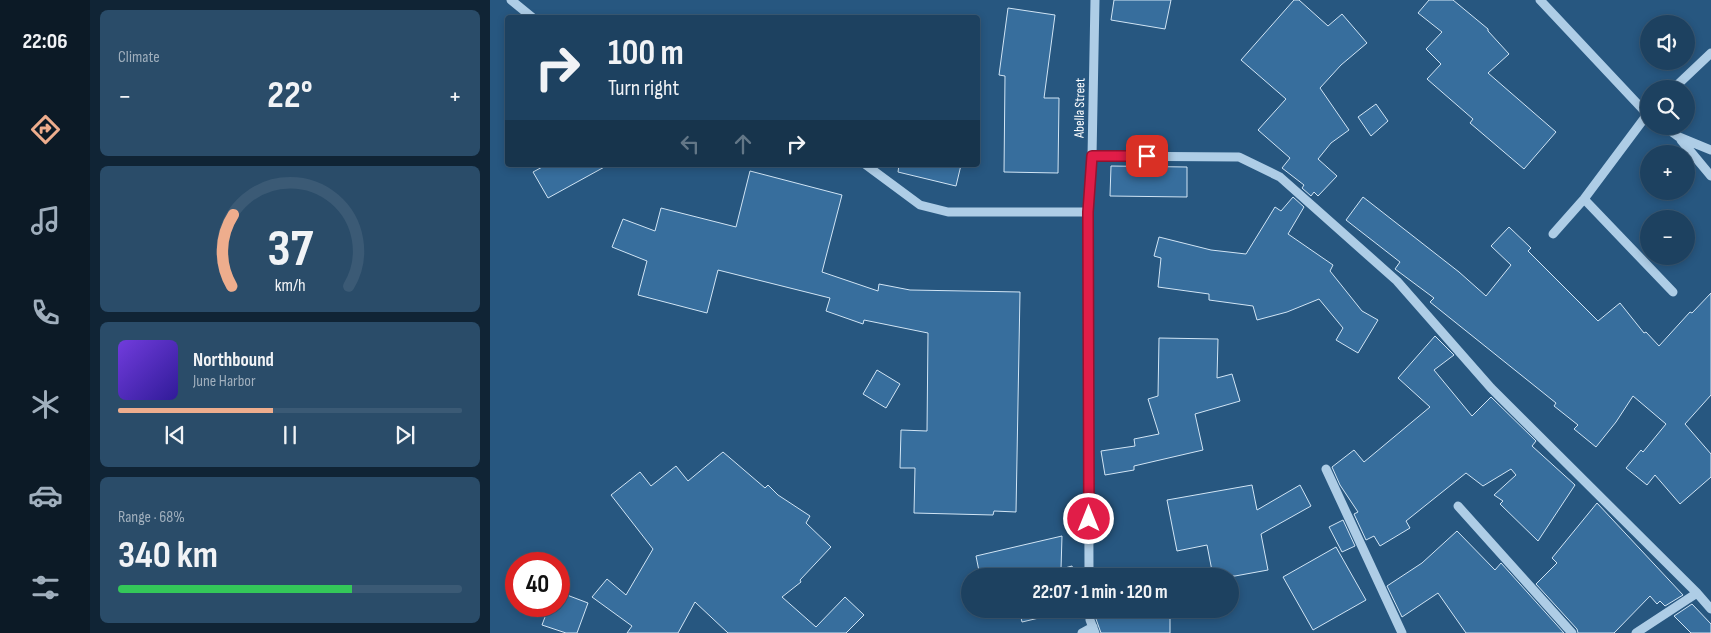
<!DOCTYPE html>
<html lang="en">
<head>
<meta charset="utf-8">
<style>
  body { margin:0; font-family:"Sofia Sans Condensed",sans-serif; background:#2a4c69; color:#f1f3f6; height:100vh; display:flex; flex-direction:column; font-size:19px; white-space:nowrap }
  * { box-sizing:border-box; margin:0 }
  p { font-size:16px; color:#a0afbd }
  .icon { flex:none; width:28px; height:28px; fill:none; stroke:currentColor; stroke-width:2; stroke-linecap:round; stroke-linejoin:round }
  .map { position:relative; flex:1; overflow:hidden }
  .drawer { display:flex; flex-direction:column; gap:10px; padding:10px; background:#102435; width:400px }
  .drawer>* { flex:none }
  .banner { position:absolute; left:15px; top:15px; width:475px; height:152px; border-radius:5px; box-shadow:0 2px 8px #0003,0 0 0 1px #3b5a75; background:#1d4160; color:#f1f3f6; overflow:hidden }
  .controls { position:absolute; left:1150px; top:15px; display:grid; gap:10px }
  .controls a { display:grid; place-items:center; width:55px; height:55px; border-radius:50%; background:#1d4160; box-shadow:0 2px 8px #0003,0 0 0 1px #3b5a75; font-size:25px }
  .speed { position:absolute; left:15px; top:552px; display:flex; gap:10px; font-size:25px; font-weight:700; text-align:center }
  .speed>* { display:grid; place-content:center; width:65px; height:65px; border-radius:50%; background:#1d4160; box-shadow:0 2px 8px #0003,0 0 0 1px #3b5a75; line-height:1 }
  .speed .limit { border:8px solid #d22; background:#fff; color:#111 }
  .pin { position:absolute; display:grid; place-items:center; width:42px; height:42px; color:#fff; margin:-21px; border-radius:10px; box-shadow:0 2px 8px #0006 }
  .me { position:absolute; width:55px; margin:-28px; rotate:0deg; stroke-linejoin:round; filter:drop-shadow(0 0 4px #0008) }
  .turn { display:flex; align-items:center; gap:18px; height:105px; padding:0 20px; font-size:22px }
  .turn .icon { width:65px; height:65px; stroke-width:2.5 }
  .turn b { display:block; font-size:35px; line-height:42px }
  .lanes { display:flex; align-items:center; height:48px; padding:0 20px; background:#0003; justify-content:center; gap:25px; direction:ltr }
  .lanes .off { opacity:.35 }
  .big { font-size:38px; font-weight:700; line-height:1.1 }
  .drawer .widget { flex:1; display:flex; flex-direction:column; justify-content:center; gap:8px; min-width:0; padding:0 18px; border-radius:8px; background:#2a4c69 }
  .drawer .dial { align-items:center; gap:0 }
  .dial svg { height:130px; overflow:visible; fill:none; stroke:#3b5a75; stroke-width:7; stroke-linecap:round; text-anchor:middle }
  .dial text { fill:#f1f3f6; stroke:none }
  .song { display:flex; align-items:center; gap:15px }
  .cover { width:60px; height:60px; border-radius:8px; background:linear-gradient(135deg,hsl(260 70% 55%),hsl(250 70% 35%)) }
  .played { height:5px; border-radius:2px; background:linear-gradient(90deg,#eead8d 45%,#3b5a75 45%) }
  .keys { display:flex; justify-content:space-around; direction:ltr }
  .heat { display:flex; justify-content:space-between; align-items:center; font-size:28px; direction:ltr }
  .charge { height:8px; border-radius:4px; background:linear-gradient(90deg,#34c759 68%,#3b5a75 0) }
  .trip { position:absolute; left:471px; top:568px; width:278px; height:50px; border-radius:25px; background:#1d4160; box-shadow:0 2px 8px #0003,0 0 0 1px #3b5a75; font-weight:700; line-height:50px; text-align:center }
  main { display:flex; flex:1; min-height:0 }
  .tabs { display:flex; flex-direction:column; width:90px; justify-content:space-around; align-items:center; background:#0c1a26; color:#a0afbd }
  .tabs .icon { width:35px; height:35px }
  .tabs .active { color:#eead8d }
  .tabs b { font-size:22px; color:#f1f3f6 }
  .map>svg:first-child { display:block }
  .building { fill:#376e9d; stroke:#d1e5f5 }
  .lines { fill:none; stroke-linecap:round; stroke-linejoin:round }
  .minor { stroke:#aecde6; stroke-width:9 }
  .route-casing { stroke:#92132f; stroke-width:12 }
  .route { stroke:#e11d48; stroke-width:9 }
  .labels { text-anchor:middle; stroke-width:5; stroke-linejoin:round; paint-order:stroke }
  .street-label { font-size:14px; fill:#fff; stroke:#275780 }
</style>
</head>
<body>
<main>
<nav class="tabs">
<b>22:06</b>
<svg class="icon active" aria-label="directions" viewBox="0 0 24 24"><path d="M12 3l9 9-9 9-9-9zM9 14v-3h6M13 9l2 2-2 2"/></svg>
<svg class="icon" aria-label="music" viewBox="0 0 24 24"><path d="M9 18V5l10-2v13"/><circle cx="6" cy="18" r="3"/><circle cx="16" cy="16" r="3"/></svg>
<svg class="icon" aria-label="phone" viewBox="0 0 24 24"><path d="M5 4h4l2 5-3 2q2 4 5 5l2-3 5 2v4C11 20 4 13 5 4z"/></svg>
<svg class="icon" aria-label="climate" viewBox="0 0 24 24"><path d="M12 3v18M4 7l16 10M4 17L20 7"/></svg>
<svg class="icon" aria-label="car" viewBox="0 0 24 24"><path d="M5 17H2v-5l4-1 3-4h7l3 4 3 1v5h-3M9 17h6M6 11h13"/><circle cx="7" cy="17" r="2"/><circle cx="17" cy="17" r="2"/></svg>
<svg class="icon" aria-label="filters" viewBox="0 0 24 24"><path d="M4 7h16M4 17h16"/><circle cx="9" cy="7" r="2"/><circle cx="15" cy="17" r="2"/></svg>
</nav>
<section class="drawer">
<div class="widget"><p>Climate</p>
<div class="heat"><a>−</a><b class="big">22°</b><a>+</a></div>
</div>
<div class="widget dial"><svg viewBox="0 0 100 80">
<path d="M14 69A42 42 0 1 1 86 69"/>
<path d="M14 69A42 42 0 0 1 15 25" stroke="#eead8d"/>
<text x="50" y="56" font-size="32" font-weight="700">37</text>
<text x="50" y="72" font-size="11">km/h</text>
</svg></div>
<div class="widget">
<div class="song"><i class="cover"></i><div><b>Northbound</b><p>June Harbor</p></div></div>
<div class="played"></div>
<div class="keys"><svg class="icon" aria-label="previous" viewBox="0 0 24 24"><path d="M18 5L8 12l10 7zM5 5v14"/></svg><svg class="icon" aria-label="pause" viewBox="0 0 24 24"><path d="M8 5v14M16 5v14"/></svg><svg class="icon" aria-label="next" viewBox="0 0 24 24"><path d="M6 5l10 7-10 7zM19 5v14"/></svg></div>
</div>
<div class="widget"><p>Range · 68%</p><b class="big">340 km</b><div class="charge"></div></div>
</section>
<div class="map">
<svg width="1221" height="633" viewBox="0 0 1221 633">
  <rect width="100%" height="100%" fill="#275780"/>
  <path class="building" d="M624 0H681L675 29 621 20Z
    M804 0H809L838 26 852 14 877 43 851 65 830 88 859 130 841 143 828 159 847 176 828 196 824 192 821 196 812 188 814 185 792 168 800 158 768 130 796 99 751 60Z
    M939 0H963L998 29V31L1019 54 998 73 1066 132 1034 169 980 123 983 119 937 79 951 64 936 49 952 32 928 13Z
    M518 8 565 15 554 98H569L568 173 514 172 515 76 509 75Z
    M886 104 898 121 881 136 868 117Z
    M56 165H118L58 198 43 172Z
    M409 165H471L466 186 408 172Z
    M621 166 697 167V197L620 196Z
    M260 171 352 195 332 272 388 291 389 284 420 290 530 292 526 512 504 511 503 515 424 513 425 468H410L411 430 437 431 438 333 374 320 373 324 336 311 340 298 228 270 217 313 148 295 157 261 122 247 133 219 165 231 171 208 246 227Z
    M803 197 814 207 798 234 843 265 840 271 872 311 888 320 868 353 846 340 853 328 829 299 797 312 767 320 763 306 719 300V294L668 287 671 258 664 256 669 237 721 250 756 254 785 207 791 211Z
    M873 197 969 272 996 296 1021 265 1001 246 1019 227 1041 248 1038 251 1108 321 1130 303 1154 333 1156 332 1169 346 1200 312 1202 313 1221 293V395L1195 424 1221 454V477L1190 504 1165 475 1157 485 1136 468 1151 450 1153 452 1176 424 1143 396 1126 422 1106 447 1084 429 1088 425 1064 406 1066 403 940 302 944 298 905 269 910 262 856 220Z
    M945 336 964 355 944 370 982 416 1001 397 1046 441 1042 446 1085 485 1048 541 1010 504 1013 501 1004 495 1026 475 1021 469 993 486 976 473 916 521 920 528 890 546 884 536 876 540 864 514 868 512 850 485 842 467 864 450 874 462 940 407 908 378Z
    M669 338 728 339 727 378 742 374 750 401 705 414 713 450 644 466V470L615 475 611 451 645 446 644 439 669 434 658 399 668 396Z
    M387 370 410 384 396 408 373 394Z
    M233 452 275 488 278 485 288 495 320 516 316 523 341 547 310 580 311 582 292 597 326 627 355 597 374 615 356 633H238L205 602 188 633H137L142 626 102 597 117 579 136 595 163 549 121 495 150 472 161 486 186 466 198 481Z
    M762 485 767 510 810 485 821 506 771 534 778 570 745 576H723L717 545 687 551 677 500Z
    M1107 503 1193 595 1175 606 1170 601 1167 604 1160 596 1124 633H1088L1087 629 1046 584 1067 563 1062 558Z
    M853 520 865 546 852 552 839 527Z
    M967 531 1005 570 1011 563 1074 633H976L948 593 912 617 897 586 932 563Z
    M572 536 571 569 582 566 585 576H490L486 556Z
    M846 547 876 600 823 630 793 577Z
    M69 592 98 603 87 633H76L52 625 59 606H69Z
    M1202 604 1221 624V633H1201L1184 616Z
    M529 609H587L532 622Z
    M606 609H680V633H611L606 619Z"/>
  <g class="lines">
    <path class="minor" d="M21 0 43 18
      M1050 0 1159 116
      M1183 89 1221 53
      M1174 126 1189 137 1221 150
      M1191 140 1221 176
      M602 156 749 157 790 177 907 281 1001 388 1207 593 1221 609
      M376 165 430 205 458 212H598
      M1094 199 1183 292
      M1063 234 1094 199 1159 112
      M836 469 912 633
      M968 506 1082 633
      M599 576 598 212 602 156 605 0
      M600 609V620L605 633
      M592 633 603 627
      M1146 633 1207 593"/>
  </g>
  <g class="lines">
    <g class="route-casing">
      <path id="route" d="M599 519 598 212 602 156H657"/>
    </g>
    <use href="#route" class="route"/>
  </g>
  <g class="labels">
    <g class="street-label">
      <text transform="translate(589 108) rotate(-89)" y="5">Abella Street</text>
    </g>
  </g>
</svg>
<div class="controls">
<a><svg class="icon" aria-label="sound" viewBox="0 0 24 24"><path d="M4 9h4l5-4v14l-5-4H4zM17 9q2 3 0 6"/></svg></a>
<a><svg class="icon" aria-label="search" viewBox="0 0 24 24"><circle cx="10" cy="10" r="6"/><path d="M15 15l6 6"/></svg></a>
<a>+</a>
<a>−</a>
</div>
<div class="speed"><div class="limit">40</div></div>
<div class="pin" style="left:657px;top:156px;background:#d93025"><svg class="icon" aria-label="arrive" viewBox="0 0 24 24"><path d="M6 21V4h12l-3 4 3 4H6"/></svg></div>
<svg class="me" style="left:599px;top:519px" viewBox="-20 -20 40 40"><circle r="17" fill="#e11d48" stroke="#fff" stroke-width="3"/><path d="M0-11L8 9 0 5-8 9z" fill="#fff"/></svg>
<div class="trip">22:07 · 1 min · 120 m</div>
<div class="banner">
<div class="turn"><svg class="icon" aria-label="right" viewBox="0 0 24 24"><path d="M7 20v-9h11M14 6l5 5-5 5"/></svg><div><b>100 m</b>Turn right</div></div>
<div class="lanes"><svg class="icon off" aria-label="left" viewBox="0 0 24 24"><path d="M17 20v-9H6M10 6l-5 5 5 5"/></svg><svg class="icon off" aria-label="ahead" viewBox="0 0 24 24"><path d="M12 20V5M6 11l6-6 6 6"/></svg><svg class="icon" aria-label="right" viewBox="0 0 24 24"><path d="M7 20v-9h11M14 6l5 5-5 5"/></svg></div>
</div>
</div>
</main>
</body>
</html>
